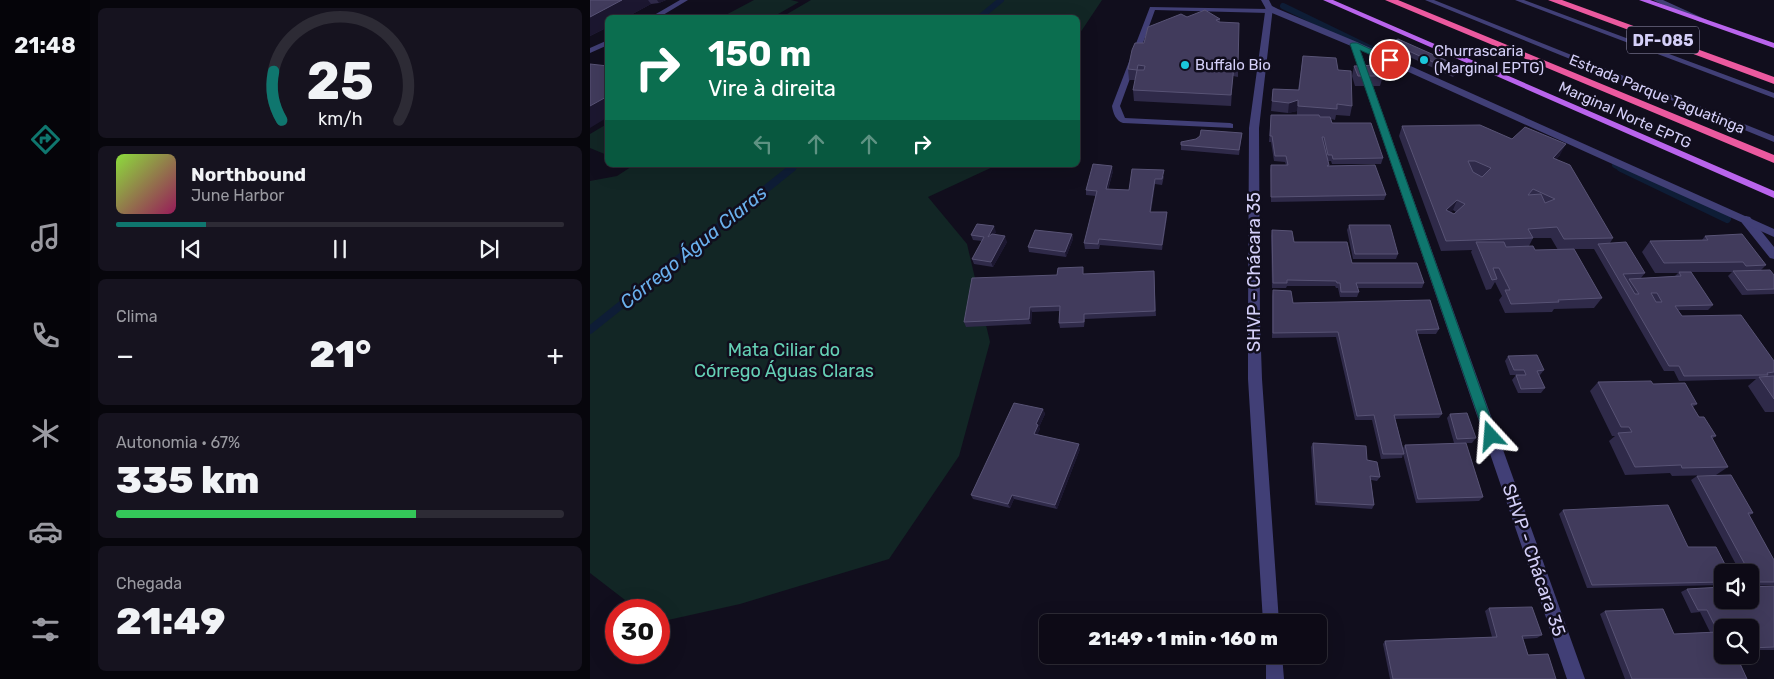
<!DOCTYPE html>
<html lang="pt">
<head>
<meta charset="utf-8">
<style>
  body { margin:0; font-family:Rubik,sans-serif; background:#16131f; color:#f1f3f6; height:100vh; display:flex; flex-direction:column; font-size:19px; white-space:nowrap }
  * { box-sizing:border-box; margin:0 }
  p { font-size:16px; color:#9a9aa1 }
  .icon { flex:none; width:28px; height:28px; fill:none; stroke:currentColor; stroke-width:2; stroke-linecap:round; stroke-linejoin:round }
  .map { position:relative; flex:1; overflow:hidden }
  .details { display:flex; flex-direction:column; gap:8px; padding:8px; background:#07060c; width:500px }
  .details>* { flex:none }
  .guide { position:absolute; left:15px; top:15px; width:475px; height:152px; border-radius:8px; box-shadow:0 5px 20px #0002,0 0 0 1px #2d2b35; background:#0b6e4f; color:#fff; overflow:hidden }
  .tools { position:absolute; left:1124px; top:564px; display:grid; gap:10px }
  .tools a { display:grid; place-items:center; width:45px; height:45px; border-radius:8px; background:#0d0a16; box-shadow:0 5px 20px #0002,0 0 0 1px #2d2b35; font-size:25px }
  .speed { position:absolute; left:15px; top:599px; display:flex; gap:10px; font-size:25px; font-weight:700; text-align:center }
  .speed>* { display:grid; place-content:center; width:65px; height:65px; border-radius:50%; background:#0d0a16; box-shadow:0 5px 20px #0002,0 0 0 1px #2d2b35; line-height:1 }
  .speed .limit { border:8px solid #d22; background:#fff; color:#111 }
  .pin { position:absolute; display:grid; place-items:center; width:42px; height:42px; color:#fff; margin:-21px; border:2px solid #fff; border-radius:50%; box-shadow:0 1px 5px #0007 }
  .me { position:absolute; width:55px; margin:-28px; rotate:341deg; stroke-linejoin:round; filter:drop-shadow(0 0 4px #0008) }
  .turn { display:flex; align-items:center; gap:18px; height:105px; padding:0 20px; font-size:22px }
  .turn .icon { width:65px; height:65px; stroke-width:2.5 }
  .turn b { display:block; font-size:35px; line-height:42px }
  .lanes { display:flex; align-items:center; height:48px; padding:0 20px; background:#0003; justify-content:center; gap:25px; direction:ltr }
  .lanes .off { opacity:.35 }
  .big { font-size:38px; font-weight:800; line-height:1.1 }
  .details .tile { flex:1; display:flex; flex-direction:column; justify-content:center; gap:8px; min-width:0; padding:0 18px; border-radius:8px; background:#16131f }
  .details .dial { align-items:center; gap:0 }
  .dial svg { height:130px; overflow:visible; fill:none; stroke:#2d2b35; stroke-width:7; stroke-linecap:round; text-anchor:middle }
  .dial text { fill:#f1f3f6; stroke:none }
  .song { display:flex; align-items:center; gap:15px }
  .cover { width:60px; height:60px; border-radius:8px; background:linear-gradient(135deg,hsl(90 70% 55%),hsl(330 70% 35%)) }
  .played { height:5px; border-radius:2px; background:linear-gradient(90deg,#0f766e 20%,#2d2b35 20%) }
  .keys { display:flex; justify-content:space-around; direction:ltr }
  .heat { display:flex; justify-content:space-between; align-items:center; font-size:28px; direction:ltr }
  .charge { height:8px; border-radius:4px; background:linear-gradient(90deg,#34c759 67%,#2d2b35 0) }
  .trip { position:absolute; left:449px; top:614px; width:288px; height:50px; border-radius:8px; background:#0d0a16; box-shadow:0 5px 20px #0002,0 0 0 1px #2d2b35; font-weight:800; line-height:50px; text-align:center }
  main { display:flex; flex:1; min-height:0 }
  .tab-bar { display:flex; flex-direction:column; width:90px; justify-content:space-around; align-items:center; background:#050409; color:#9a9aa1 }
  .tab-bar .icon { width:35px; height:35px }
  .tab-bar .active { color:#0f766e }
  .tab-bar b { font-size:22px; color:#f1f3f6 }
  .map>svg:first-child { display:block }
  .green { fill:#122625 }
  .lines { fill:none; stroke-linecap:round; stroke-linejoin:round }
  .stream-far1 { stroke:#0e1d36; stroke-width:6 }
  .stream { stroke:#0e1d36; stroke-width:8 }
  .service { fill:#413f76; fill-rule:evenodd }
  .minor { fill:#413f76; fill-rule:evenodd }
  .tertiary { fill:#413f76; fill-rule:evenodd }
  .primary { fill:#b964ec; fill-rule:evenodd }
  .motorway { fill:#eb599f; fill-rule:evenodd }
  .wall { fill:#2f2a49; fill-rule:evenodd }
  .shaded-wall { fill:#1c1730 }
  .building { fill:#413b5c; stroke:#585375; fill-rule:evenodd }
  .route { fill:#0f766e; stroke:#0a4d48 }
  .poi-dot { fill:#1ac7db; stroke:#110e1d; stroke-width:2 }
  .labels { text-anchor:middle; stroke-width:5; stroke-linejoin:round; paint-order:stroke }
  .far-poi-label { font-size:15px; fill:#d5d0f9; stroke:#110e1d; text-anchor:start }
  .far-street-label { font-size:15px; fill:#d5d0f9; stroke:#110e1d }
  .shield { fill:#110e1d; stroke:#9a96b7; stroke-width:1 }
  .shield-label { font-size:16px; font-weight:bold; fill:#d5d0f9 }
  .street-label { font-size:18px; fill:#d5d0f9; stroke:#110e1d }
  .park-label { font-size:18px; fill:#65d0b5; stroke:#110e1d }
  .water-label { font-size:19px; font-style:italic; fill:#6ab0ed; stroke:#110e1d }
</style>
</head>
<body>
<main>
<nav class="tab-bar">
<b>21:48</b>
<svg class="icon active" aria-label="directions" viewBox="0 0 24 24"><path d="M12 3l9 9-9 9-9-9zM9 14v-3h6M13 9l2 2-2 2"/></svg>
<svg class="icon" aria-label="music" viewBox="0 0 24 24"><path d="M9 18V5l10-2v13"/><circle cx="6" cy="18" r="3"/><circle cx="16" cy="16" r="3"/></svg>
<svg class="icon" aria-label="phone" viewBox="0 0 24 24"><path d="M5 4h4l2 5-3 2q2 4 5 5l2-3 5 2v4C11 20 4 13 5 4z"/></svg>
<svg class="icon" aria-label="climate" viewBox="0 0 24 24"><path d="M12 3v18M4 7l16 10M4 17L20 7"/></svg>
<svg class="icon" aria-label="car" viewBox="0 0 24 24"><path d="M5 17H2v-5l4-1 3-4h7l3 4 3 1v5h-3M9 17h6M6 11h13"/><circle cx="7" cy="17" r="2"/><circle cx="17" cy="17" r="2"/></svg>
<svg class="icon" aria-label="filters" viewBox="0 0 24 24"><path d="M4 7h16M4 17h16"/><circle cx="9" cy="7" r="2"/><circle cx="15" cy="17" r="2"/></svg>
</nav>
<section class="details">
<div class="tile dial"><svg viewBox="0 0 100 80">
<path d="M14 69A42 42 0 1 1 86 69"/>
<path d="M14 69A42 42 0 0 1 9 39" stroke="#0f766e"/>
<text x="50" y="56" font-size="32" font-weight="700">25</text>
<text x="50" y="72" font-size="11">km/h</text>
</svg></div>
<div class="tile">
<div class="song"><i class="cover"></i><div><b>Northbound</b><p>June Harbor</p></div></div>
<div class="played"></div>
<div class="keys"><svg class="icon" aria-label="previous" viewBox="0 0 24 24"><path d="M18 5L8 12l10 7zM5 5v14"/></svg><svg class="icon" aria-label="pause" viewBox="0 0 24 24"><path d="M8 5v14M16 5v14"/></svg><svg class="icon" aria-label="next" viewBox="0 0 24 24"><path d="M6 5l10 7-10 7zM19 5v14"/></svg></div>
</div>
<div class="tile"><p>Clima</p>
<div class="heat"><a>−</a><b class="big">21°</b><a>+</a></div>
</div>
<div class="tile"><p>Autonomia · 67%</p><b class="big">335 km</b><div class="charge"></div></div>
<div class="tile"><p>Chegada</p><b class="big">21:49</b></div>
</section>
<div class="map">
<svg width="1184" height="679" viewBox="0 0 1184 679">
  <rect width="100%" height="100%" fill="#110e1d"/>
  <path class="green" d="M164 0H201L209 2 183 17H132Z
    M221 0H512L488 36V18L192 17Z
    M17 124V155L0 148V134Z
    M44 165H407L338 197 377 244 400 342 369 456 299 559 150 604 69 622V610H48L0 573V181L27 176Z"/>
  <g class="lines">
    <path class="stream-far1" d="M693 6 794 55
      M389 18 411 0
      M1025 165 1033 169
      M200 169 205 165"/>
    <path class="stream" d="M1031 168 1137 219
      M0 330 202 168"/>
    <path class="service" d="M90 0H98L68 18H59Z
      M835 0H844L1184 136V142Z
      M925 0H934L1184 93V98Z
      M560 7 678 9 682 11 678 13 565 10 530 106 535 118 640 123 643 124V128L533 123C526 121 523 113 522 106Z
      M18 40V45L0 53V48Z"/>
    <path class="minor" d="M676 5 683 7 669 128 670 321 672 379 689 622H673L658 379V321L659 128Z
      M761 42 768 44 995 679H977L760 44Z
      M1156 216 1160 217 1184 247V259L1180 258 1152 223 1151 220 1152 217Z
      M676 655H692L694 679H676Z"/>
    <path class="tertiary" d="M671 0H679L682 6 688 9 767 42 1184 229V237L761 46 682 13 676 9Z
      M1063 0H1073L1117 20 1110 22Z"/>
    <path class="primary" d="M733 0H743L1184 191V198Z
      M1049 0H1060L1184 43V48Z"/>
    <path class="motorway" d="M795 0H808L1184 155V163Z
      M958 0H972L1184 77V84Z"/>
  </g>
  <path class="wall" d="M0 0H76L69 3 61 4 35 18H18V27L0 36Z
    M597 17 630 19V22L648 66V77L643 76 641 106 544 101 543 90 545 80H539L538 69Z
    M801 43 871 67 869 72 863 77 800 48Z
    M713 56 748 70 762 106 760 116 746 115 745 120 741 119 742 123 793 158 791 164H742L741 161H738V166L796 195 794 200 681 202 680 170 681 165H696L695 162 684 161 681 142H679L681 115H707V111L698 113 681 111 683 89 708 90Z
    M764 66 793 76 790 86H765L762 76Z
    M812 126 922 139 970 155 966 159 1023 238 1020 243 1055 273 1051 278 1085 276 1088 273H1065L1052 252 1060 241 1112 240 1115 236 1176 265 1171 270 1184 275V294L1152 295 1138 276 1142 272H1101L1123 305 1118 310H1088L1092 316 1184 361V412H1175L1158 386 1166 379 1089 381 1084 371H1074L1004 249H984L1012 298 1004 308 964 309 962 312 915 313 909 300 912 296 905 282 901 289 896 290 881 252 882 250 851 251 809 136ZM863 210 866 212 864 214 860 212ZM943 238H961L968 250H945L939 246Z
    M652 133 649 155 591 150V145Z
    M523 171 518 190H539L574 176 572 185 565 184 561 212H577V217L572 250 510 245 509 249H495L494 243 506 196 496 195V190Z
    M759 225 808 254 806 259H763L757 230Z
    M682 230 704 242 762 263 834 283 832 288H768L769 292 767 297H750L748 288H746L745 286H697L696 288H682L681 236Z
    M406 232 404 235 417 242 403 267 384 264 382 259 392 241 383 240 381 235Z
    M482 234 483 239 476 257 439 252 438 247Z
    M564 271 566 316 495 319 494 327 470 328 469 323 470 311 442 312 441 324 376 327 374 322 467 275Z
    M683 290 703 303 849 329 846 334H827L852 414 849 418 805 419 813 448 815 445 893 497 889 501 826 503 813 454 812 458 791 459 782 420H765L746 337 682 338V296Z
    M918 356 954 370 950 375H949L955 388 951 393H928L922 380 926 375H920L915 361Z
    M1008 382 1063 384 1107 404 1103 407 1109 417 1126 436 1122 439 1138 467 1126 475 1082 476 1080 473 1035 475 1019 441 1025 436H1022L1000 391Z
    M453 409 455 414 449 427 450 429 447 434 490 449 467 509 424 499 420 508 383 499 381 495Z
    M860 414 886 438 882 443H864L857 418Z
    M723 443 777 460 790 477 787 481 781 480 784 505 782 509 725 505 721 447Z
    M1107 476 1163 513 1159 516 1184 560V585L1160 586V572H1150L1101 480Z
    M973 510 1098 547 1132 572V585L997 588 969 514Z
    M1184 586V650H1160V628H1132L1157 679H1035L1010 614 1015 611 1084 634 1120 632 1110 612 1101 613 1091 592 1097 589Z
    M899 608 952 635 947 638 933 639 938 655 966 679H800L793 644 795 641 902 637 895 611Z"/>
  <path class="shaded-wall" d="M32 0H58L61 4 35 18H18V27L0 36V17Z
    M67 0H76L69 3Z
    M871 67 869 72 863 77 865 72Z
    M18 96V117L0 128V106Z
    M708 100 707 111 698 113 699 103Z
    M976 144 970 155 957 168 963 158Z
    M522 166 523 171 516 195V189Z
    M565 179V184L560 217V212Z
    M867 200 863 210 852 220 856 210Z
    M577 212V217L572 250V245Z
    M404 226 406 232 400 242 398 237Z
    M482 234 483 239 476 257 475 252Z
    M415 236 417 242 403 267 401 262Z
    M440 307 442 312 441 324 439 319Z
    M453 409 455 414 449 427 450 429 446 438 444 434 446 424Z
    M489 444 490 449 467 509 465 505Z
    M422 495 424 499 420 508 418 504Z"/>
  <path class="building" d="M0 0H32L0 17Z
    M615 10 630 19 626 20 629 22 649 23 648 66H644L641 95 543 90 547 70H554L555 66 548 65 547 70 538 69 542 50 545 43H554L558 27 591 14 597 17Z
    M808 39 871 67 865 72 801 43Z
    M713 56 746 58 748 70 761 71 762 106 747 104V109L708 106V100L699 103 682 101 683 89 709 90Z
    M0 64 18 66V96L0 106Z
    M789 65 793 76H768L764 66Z
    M681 115H729L730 117H740L742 123H781L793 158 743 159 742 155H738L734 137H732L739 165 737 166 785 165 796 195 681 197V165H698L696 156H685L682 136H680Z
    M890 125 922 139 935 127 976 144 963 158 980 165 1023 238 974 239 967 227 938 229 943 238 856 241 812 126ZM878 161H885L901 168 892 177 883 172ZM943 189 965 199 955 203 951 194 938 195ZM867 200 875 204 864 214 856 210Z
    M611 130 652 133 649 150 591 145V142L606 139 610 136Z
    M503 164 522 166 516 189 539 190 542 169 574 170 572 179H565L560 212H577L572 245 509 239 508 244 494 243 507 191 496 190Z
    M387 224 404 226 398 237 402 234 415 236 401 262 382 259 394 237 381 235Z
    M759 225H800L808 254H765Z
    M445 230 482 234 475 252 438 247Z
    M682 230 702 231 704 242H757L762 263H827L834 283H766L769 292H751L750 283H747L746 281 697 280V283H683Z
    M1152 234 1176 265 1156 266 1153 262 1074 263 1060 241 1118 240 1115 236Z
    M886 242H914L916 247 943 246 945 250 984 249 1012 298 968 300 969 302 921 304 915 290H920L909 268H903L907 279 902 280Z
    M1036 242 1055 273 1033 274 1045 294H1049L1039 279 1091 276 1089 272H1101L1123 305 1085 306 1092 316 1151 315 1184 361V372L1177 373 1178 375 1094 376 1089 366H1079L1008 244ZM1061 293H1067L1072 302H1066Z
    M493 267V274L564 271 565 311 494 314V322L469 323 470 306 440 307 439 319 374 322 382 278 467 275 468 268Z
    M1180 270 1184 275V289L1157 290 1143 271Z
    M683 290 701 291 703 303 840 300 849 329 826 330 852 414 804 415 814 454H793L784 415 767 416 748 332 683 333Z
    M947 355 954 370 947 371 955 388 931 389 926 375H936L934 370H924L918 356Z
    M1184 376V399L1169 377Z
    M1061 381 1063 384 1095 383 1107 404H1101L1109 417H1114L1126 436H1121L1138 467 1092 468 1091 465 1045 467 1028 433 1042 432 1039 427H1031L1008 382Z
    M424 403 453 409 446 424 448 425 444 434 489 444 465 505 422 495 418 504 381 495Z
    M877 413 886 438 867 439 860 414Z
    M723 443 776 446 777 460 787 462 790 477 780 476 784 505 727 502Z
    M876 443 893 497 828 499 815 445Z
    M1141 475 1163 513H1158L1184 560V582H1164L1160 575V572H1159L1107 476Z
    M1078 505 1098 547H1126L1139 572H1132V582L1002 585 973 510Z
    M1184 586V647L1160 648V628H1132V655H1146L1157 679H1042L1015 611 1073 609 1084 634 1128 632 1117 610H1108L1097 589 1132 587V600H1160V587Z
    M942 607 952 635 932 636 938 655 958 654 966 679H803L795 641 907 637 899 608Z"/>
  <path class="route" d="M762 43H767L804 60 797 62 770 50 907 436 905 440 901 441 897 440 895 436 760 44Z"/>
  <g class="poi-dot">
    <circle cx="834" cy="60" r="5"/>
    <circle cx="595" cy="65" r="5"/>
  </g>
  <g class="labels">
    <g class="far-poi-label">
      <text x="844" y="56">Churrascaria<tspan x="844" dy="17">(Marginal EPTG)</tspan></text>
      <text x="605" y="70">Buffalo Bio</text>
    </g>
    <g class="far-street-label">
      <text transform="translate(1067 94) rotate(22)" y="5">Estrada Parque Taguatinga</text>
      <text transform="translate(1035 115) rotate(24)" y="5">Marginal Norte EPTG</text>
    </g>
    <rect class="shield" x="1037" y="26.5" width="72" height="27" rx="4"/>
    <g class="shield-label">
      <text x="1073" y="46">DF-085</text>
    </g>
    <g class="street-label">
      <text transform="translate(664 272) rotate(-90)" y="6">SHVP - Chácara 35</text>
      <text transform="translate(944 560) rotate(71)" y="6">SHVP - Chácara 35</text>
    </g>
    <g class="park-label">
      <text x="194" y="356">Mata Ciliar do<tspan x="194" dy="21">Córrego Águas Claras</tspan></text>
    </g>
    <g class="water-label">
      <text transform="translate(103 247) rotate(-39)" y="7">Córrego Água Claras</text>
    </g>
  </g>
</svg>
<div class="tools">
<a><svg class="icon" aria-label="sound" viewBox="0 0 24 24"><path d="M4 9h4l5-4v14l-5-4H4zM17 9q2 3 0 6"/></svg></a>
<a><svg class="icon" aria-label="search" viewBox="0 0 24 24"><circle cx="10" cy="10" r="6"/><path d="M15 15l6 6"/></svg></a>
</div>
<div class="speed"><div class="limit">30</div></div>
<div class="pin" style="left:800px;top:60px;background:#d93025"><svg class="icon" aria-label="arrive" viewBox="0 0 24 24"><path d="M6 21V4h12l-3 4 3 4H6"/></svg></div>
<svg class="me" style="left:901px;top:436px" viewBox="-20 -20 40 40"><path d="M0-17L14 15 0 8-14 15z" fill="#0f766e" stroke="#fff" stroke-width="4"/></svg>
<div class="trip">21:49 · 1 min · 160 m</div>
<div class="guide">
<div class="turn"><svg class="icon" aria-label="right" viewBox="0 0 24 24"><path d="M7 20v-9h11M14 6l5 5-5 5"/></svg><div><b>150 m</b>Vire à direita</div></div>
<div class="lanes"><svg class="icon off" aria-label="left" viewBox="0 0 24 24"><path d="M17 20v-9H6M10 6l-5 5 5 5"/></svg><svg class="icon off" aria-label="ahead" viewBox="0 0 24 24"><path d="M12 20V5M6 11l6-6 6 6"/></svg><svg class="icon off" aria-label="ahead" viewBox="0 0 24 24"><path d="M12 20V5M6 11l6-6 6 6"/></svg><svg class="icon" aria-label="right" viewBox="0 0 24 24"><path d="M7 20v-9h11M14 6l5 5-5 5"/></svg></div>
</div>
</div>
</main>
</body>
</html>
